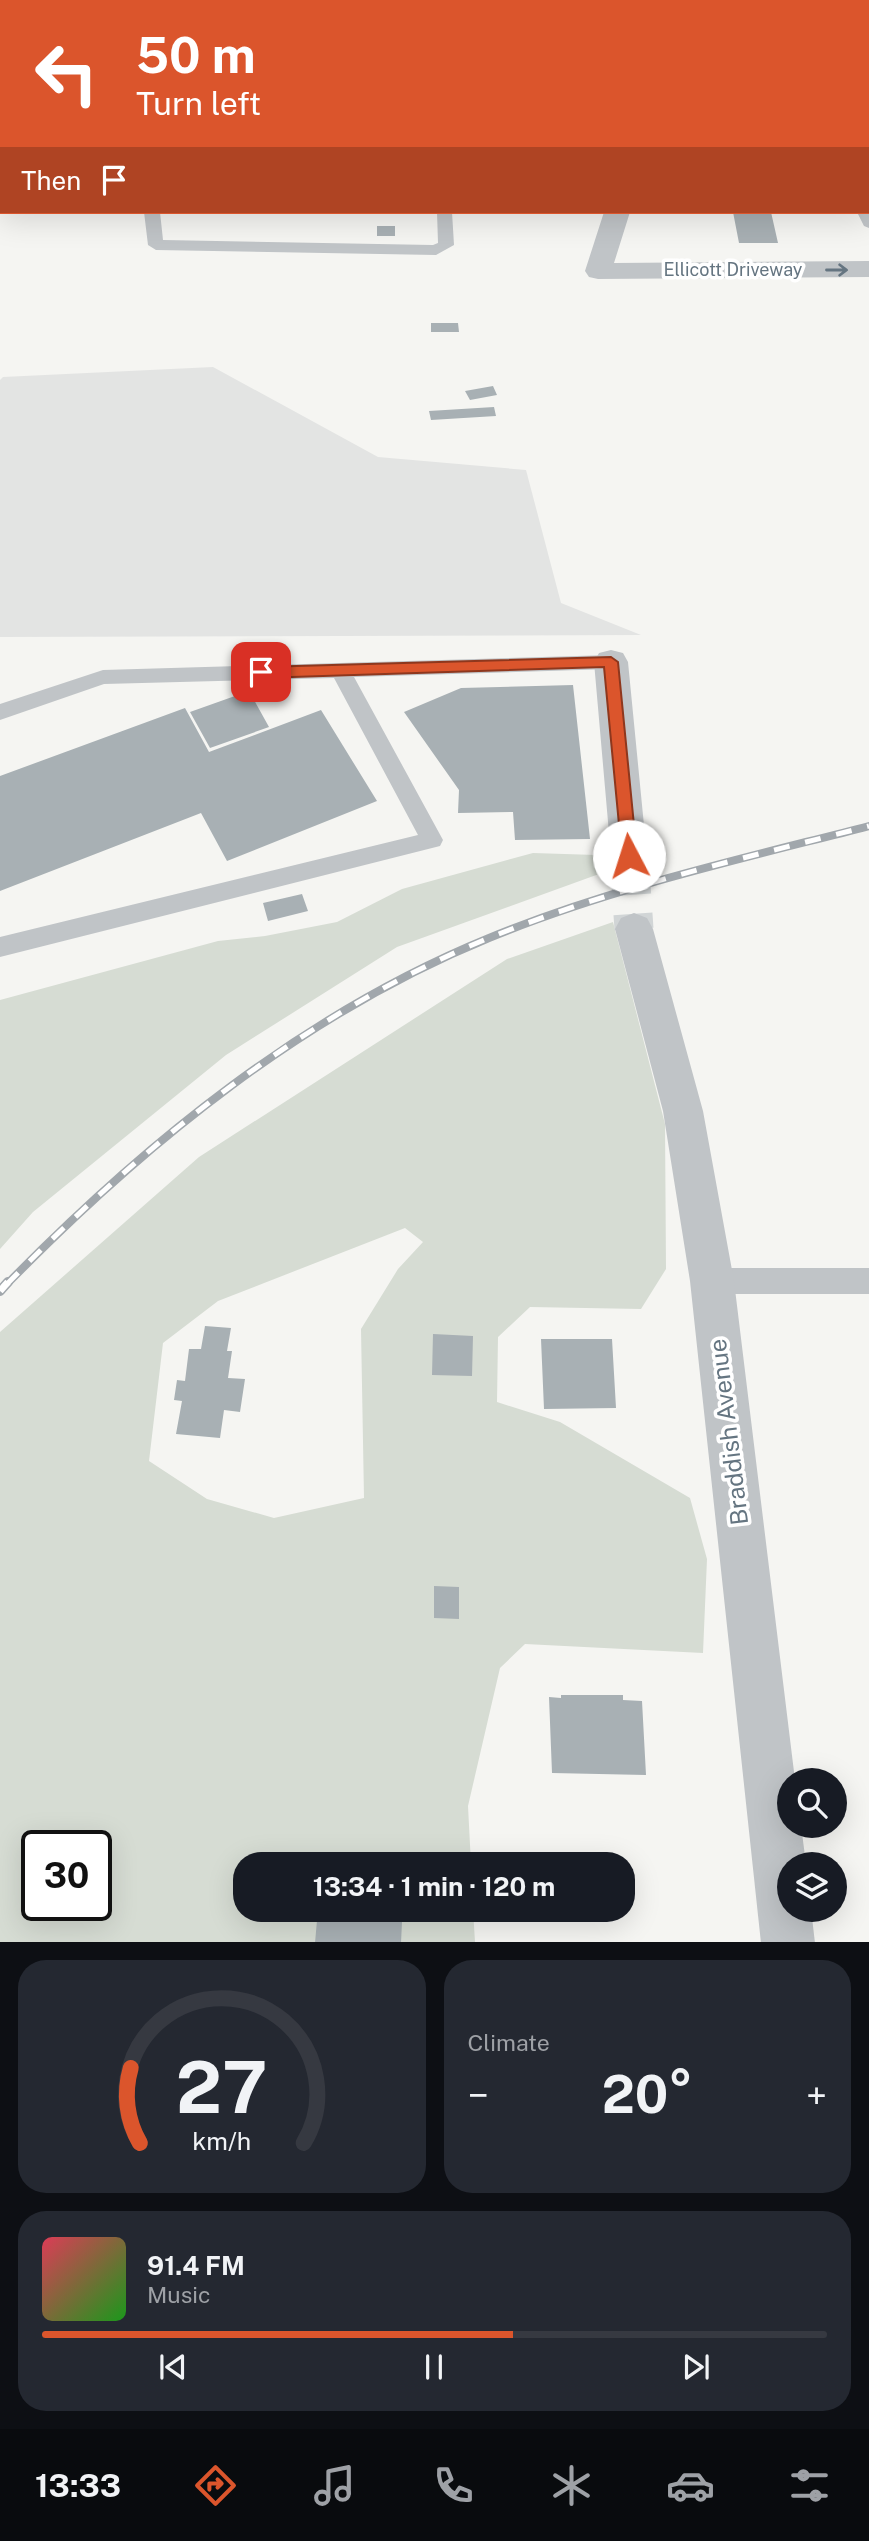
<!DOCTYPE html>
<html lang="en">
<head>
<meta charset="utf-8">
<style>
  body { margin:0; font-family:"Public Sans",sans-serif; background:#242831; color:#f1f3f6; height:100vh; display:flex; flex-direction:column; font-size:26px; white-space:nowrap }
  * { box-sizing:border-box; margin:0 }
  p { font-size:23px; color:#9ea1a6 }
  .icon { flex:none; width:38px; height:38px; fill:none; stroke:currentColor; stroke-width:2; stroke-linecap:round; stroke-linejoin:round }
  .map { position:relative; height:1942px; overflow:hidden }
  .side { display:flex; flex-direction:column; gap:18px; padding:18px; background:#0d0f14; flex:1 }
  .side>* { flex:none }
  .banner { position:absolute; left:0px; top:0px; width:870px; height:214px; box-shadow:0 7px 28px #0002; background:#db552c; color:#fff; overflow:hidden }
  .controls { position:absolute; left:777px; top:1768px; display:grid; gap:14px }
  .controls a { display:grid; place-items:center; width:70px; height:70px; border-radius:50%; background:#171b24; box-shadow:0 7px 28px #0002; font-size:35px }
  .speed { position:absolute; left:21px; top:1830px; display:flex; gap:14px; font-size:35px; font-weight:700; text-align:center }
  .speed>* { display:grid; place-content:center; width:91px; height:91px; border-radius:50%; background:#171b24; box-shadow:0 7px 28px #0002; line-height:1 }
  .speed .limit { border:4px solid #111; border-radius:10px; background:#fff; color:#111 }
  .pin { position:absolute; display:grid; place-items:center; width:60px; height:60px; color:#fff; margin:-30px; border-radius:14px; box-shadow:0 4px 10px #0006 }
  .me { position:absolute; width:77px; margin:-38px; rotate:355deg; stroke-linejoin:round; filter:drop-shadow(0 0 5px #0008) }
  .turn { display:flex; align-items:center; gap:24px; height:147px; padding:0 21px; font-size:32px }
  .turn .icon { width:91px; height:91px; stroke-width:2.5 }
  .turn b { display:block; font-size:49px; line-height:60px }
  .then { display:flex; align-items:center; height:66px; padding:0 21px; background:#0003; gap:14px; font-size:26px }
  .big { font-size:52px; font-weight:700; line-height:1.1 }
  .side .tile { flex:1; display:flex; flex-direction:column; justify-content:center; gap:10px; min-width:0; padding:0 24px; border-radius:28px; background:#242831 }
  .side .dial { align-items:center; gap:0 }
  .dial svg { height:182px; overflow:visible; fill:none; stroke:#363941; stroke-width:7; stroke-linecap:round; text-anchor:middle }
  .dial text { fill:#f1f3f6; stroke:none }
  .song { display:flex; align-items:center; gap:21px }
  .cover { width:84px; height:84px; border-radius:10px; background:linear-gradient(135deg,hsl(350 70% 55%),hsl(120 70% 35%)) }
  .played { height:7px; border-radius:4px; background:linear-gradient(90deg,#db552c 60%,#363941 60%) }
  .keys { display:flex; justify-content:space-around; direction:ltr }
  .heat { display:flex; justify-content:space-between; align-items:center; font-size:38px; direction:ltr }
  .side .tiles { flex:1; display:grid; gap:18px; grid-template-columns:1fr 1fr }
  .tile:last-child { grid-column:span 2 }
  .trip { position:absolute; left:233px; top:1852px; width:402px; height:70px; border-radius:28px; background:#171b24; box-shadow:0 7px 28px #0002; font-weight:700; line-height:70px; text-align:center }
  .tab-bar { display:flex; height:112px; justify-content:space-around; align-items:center; background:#090b0e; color:#9ea1a6 }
  .tab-bar .icon { width:49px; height:49px }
  .tab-bar .active { color:#db552c }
  .tab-bar b { font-size:32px; color:#f1f3f6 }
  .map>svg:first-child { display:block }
  .built { fill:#e3e4e3 }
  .green { fill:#d6dcd3; fill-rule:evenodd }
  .building { fill:#a8b0b4 }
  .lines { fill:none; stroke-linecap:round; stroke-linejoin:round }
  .minor-tunnel { stroke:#d1d5d6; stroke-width:39; stroke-dasharray:39 19; stroke-linecap:butt }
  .service { fill:#c0c4c7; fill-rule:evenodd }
  .minor { fill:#c0c4c7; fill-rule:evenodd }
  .rail-far1-casing { stroke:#a1a7ac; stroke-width:8 }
  .rail-casing { stroke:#a1a7ac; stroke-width:10 }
  .rail-far1 { stroke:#fff; stroke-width:5; stroke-dasharray:16; stroke-linecap:butt }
  .rail { stroke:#fff; stroke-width:7; stroke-dasharray:20; stroke-linecap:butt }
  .oneway { stroke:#657581 }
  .route { fill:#db552c; stroke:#8e371d; stroke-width:2 }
  .labels { text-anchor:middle; stroke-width:7; stroke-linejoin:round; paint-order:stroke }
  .far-street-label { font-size:18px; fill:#657581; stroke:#fff }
  .near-street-label { font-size:24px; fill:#657581; stroke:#fff }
</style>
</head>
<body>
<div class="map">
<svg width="869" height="1943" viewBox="0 0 869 1943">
  <rect width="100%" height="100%" fill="#f5f5f2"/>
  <path class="built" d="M267 0H604L605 1 283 2Z
    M213 367 378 457 526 470 561 603 641 635 0 637V380L3 377Z"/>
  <path class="green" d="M533 853 596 855 599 874 397 947 226 1055 33 1212 0 1249V1000L218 941 265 936 337 922 402 889Z
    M613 922 665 1124 666 1269 641 1309 530 1307 498 1337 497 1402 560 1422 690 1498 707 1559 703 1653 525 1644 500 1668 468 1806 471 1864H245V1909H473L475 1942H0V1332L199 1157 507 959ZM405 1228 423 1242 398 1269 361 1329 364 1498 274 1518 207 1499 149 1461 163 1343 218 1301ZM37 1846H96V1906H37Z"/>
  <path class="building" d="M733 212H771L778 243H739Z
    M377 226H395V236H377Z
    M431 323H458L459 332H431Z
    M493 386 497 395 470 400 465 391Z
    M494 407 496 416 431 420 429 411Z
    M573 685 590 839 515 840 513 812 458 813 459 790 404 712 461 688Z
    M249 691 269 727 210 748 190 712Z
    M185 708 209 752 321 710 377 801 227 861 201 813 0 891V776Z
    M302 894 308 911 268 921 263 903Z
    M205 1326 231 1328 227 1351H232L228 1378 245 1379 240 1412 224 1410 220 1438 176 1434 182 1401 174 1400 177 1380 185 1381 189 1349H201Z
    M433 1334 473 1336 472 1376 432 1375Z
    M541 1339H612L616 1408 544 1409Z
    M434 1586 459 1587V1619L434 1618Z
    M561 1695H623V1700L642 1701 646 1775 552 1773 549 1697 561 1698Z
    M318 1909 361 1911 360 1920 402 1922 401 1943H315Z"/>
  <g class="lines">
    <path class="minor-tunnel" d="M629 856 634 929"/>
    <path class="service" d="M790 0H804V2H790Z
      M868 92H869V100H868Z
      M869 208V228L864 226 857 212H868Z
      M144 212H160L163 240 433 245 438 243 437 212H452L454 245 436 255 156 250 148 245Z
      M611 655 621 662 611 669 354 677 443 840 440 846 0 957V937L418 835 334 678 104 684 0 720V704L103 670Z
      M712 1268H869V1294H712L703 1290 699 1281 703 1272Z"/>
    <path class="minor" d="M148 0H183L184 2H149Z
      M628 0H650L651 2H629Z
      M868 7H869V21H868Z
      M604 212H630L614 263 869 261V277L598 279 589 277 585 271Z
      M611 650 623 653 628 662 647 856 642 867 629 871 616 867 611 856 594 662 599 653Z
      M634 913 647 918 653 929 703 1111 734 1281 795 1780H789V1825H801L806 1864H789V1909H811L815 1943H761L690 1281 663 1111 615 929 621 918Z"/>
    <g class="rail-far1-casing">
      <path id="rail-far1" d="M7 1284C145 1143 305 1013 489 938 611 888 741 859 869 826"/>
    </g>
    <g class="rail-casing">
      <path id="rail" d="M0 1291 8 1282"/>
    </g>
    <use href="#rail-far1" class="rail-far1"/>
    <use href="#rail" class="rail"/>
  </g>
  <defs><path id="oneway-shaft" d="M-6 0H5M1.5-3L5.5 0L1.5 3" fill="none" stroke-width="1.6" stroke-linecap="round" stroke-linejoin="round" transform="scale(1.75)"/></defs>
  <use class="oneway" href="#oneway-shaft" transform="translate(837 270)"/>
  <path class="route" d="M611 657 618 662 637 856 629 862 622 856 604 667 261 678 254 672 261 667Z"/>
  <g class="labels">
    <g class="far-street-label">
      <text x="733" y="276">Ellicott Driveway</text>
    </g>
    <g class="near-street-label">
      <text transform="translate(729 1432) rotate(-97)" y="8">Braddish Avenue</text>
    </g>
  </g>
</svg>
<div class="controls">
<a><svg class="icon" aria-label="search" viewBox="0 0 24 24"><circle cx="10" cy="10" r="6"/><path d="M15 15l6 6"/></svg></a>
<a><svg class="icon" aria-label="layers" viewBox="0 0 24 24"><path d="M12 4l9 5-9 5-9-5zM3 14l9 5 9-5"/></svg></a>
</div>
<div class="speed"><div class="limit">30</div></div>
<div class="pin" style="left:261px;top:672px;background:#d93025"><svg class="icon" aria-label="arrive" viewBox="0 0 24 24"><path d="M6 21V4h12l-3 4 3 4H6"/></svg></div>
<svg class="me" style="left:629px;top:856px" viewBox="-20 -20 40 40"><circle r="19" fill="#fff"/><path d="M0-13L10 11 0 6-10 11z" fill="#db552c"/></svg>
<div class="trip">13:34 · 1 min · 120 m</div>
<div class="banner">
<div class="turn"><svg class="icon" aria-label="left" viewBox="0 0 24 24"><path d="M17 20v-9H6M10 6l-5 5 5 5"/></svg><div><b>50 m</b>Turn left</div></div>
<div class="then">Then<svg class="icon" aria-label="arrive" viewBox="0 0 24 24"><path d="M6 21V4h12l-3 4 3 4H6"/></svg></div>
</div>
</div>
<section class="side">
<div class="tiles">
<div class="tile dial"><svg viewBox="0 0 100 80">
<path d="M14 69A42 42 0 1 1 86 69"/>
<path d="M14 69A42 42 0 0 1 10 36" stroke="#db552c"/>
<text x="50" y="56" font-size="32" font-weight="700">27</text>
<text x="50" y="72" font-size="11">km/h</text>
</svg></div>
<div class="tile"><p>Climate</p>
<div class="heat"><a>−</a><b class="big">20°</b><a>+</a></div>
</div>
<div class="tile">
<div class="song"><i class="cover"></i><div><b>91.4 FM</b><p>Music</p></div></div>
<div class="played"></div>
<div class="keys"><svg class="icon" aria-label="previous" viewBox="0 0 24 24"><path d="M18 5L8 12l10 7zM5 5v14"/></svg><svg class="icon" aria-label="pause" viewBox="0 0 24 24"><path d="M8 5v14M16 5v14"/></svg><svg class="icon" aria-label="next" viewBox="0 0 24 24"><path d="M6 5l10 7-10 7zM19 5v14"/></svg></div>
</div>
</div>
</section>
<nav class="tab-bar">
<b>13:33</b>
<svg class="icon active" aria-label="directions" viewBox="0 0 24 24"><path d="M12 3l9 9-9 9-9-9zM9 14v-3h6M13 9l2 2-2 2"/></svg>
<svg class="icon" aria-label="music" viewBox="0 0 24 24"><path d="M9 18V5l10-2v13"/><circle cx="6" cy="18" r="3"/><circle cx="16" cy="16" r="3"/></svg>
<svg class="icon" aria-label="phone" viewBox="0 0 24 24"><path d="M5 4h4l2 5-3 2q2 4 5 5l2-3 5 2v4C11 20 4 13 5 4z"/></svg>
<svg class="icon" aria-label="climate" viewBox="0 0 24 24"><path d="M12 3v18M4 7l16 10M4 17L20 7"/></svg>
<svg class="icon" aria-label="car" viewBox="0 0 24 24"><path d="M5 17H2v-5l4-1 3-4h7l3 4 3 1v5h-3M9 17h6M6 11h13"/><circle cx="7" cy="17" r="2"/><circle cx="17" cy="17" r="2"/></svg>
<svg class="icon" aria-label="filters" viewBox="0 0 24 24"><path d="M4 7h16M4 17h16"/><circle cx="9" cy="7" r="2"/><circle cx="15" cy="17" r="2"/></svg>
</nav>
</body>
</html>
